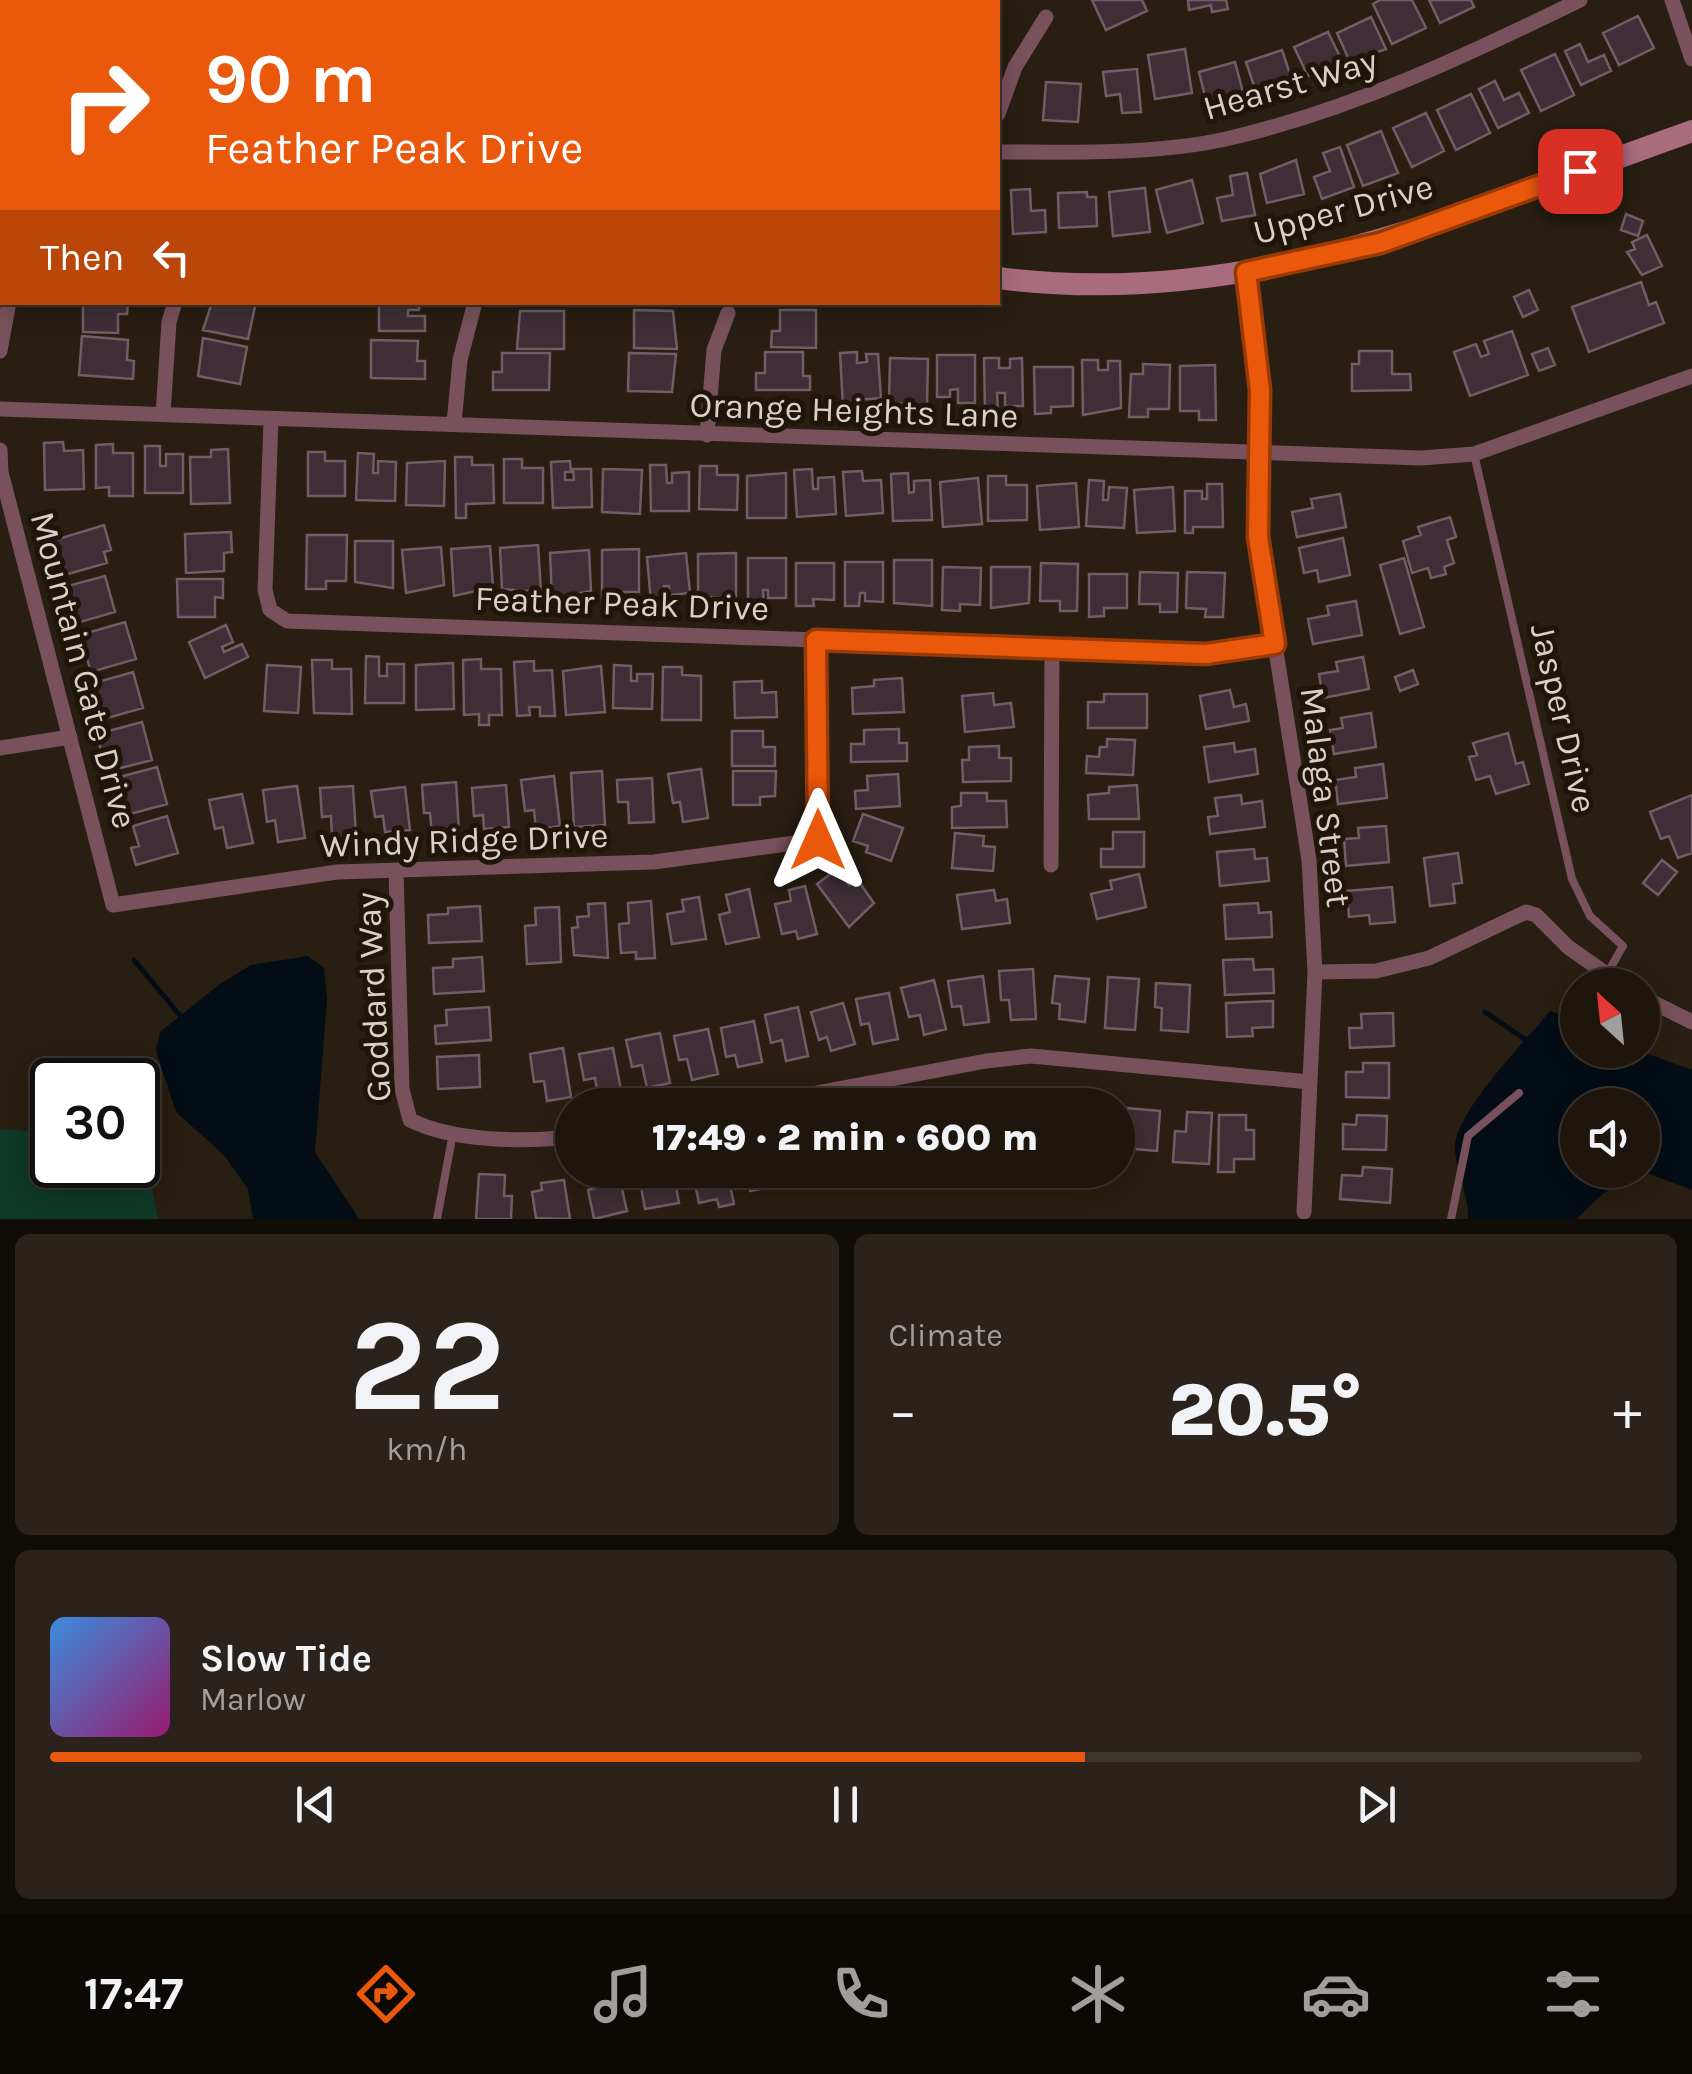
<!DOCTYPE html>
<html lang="en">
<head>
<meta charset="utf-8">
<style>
  body { margin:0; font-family:Karla,sans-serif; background:#2b231b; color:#f1f3f6; height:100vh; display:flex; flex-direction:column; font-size:38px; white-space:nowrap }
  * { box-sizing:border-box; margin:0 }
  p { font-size:32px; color:#a19f9d }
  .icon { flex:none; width:55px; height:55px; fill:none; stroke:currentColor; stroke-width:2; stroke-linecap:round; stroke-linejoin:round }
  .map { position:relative; height:1219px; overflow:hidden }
  .side { display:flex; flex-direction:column; gap:15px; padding:15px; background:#100c07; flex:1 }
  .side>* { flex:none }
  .hud { position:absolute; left:0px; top:0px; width:1000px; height:305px; box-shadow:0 5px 25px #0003,0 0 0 2px #3c352e; background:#ea580c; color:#fff; overflow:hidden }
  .needle { width:65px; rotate:333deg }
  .tools { position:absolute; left:1560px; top:968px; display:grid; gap:20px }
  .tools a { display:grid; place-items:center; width:100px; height:100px; border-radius:50%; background:#1e160d; box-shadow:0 5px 25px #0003,0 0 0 2px #3c352e; font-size:50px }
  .speed { position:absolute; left:30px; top:1058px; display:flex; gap:20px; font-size:50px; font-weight:700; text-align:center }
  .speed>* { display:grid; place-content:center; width:130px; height:130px; border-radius:50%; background:#1e160d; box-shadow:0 5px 25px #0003,0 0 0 2px #3c352e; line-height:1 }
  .speed .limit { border:5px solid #111; border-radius:15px; background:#fff; color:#111 }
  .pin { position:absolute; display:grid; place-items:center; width:85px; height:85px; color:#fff; margin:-42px; border-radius:20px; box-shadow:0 5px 15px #0006 }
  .me { position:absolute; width:110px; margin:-55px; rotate:0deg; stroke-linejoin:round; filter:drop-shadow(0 0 8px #0008) }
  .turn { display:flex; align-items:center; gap:35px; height:210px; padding:0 40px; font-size:45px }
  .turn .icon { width:130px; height:130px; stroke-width:2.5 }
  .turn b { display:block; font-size:70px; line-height:85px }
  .then { display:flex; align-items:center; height:95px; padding:0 40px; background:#0003; gap:20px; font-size:38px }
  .big { font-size:75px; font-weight:800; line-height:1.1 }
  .side .card { flex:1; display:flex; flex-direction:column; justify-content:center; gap:15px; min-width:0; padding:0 35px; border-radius:15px; background:#2b231b }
  .side .dial { align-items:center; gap:0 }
  .dial b { font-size:130px; line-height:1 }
  .song { display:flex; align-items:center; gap:30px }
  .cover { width:120px; height:120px; border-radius:15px; background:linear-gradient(135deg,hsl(210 70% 55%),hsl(320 70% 35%)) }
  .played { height:10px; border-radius:5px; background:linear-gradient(90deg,#ea580c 65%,#3c352e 65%) }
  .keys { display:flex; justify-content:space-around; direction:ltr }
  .heat { display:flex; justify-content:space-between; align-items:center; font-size:55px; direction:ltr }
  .side .tiles { flex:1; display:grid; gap:15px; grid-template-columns:1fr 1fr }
  .card:last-child { grid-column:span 2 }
  .trip { position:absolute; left:555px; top:1088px; width:580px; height:100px; border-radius:50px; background:#1e160d; box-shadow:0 5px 25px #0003,0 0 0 2px #3c352e; font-weight:800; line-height:100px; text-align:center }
  .menu { display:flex; height:160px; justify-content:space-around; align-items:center; background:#0c0905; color:#a19f9d }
  .menu .icon { width:70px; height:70px }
  .menu .active { color:#ea580c }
  .menu b { font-size:45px; color:#f1f3f6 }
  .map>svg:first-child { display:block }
  .green { fill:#0e3828 }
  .water { fill:#040d15; fill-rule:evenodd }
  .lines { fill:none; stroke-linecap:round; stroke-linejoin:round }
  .stream { stroke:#040d15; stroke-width:5 }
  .building { fill:#3e2e36; stroke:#705d66; stroke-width:2.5 }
  .path { stroke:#72695e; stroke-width:2.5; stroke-dasharray:8 8; stroke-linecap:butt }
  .service { stroke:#78515c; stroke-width:8 }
  .minor { stroke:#78515c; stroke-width:15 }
  .secondary { stroke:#a96c7e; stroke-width:22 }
  .route-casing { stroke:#983908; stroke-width:25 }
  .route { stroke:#ea580c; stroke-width:18 }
  .labels { text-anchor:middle; stroke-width:10; stroke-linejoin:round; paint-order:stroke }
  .street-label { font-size:35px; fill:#d7d1c8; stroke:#1f1508 }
</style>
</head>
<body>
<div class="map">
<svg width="1692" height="1219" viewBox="0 0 1692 1219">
  <rect width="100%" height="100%" fill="#281e11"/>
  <path class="green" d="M0 1129 52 1133V1165H138V1139L142 1140 158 1219H0Z"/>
  <path class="water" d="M308 956 324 968 327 1000 315 1152 359 1219H253L248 1189 224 1155 176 1112 156 1051 160 1032 220 984 251 965Z
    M1550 1011 1577 1019 1578 1050H1637L1692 1070V1190L1642 1171 1605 1192 1576 1219H1468C1469 1194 1457 1175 1455 1151 1451 1115 1527 1040 1550 1011ZM1578 1105H1642V1170H1578Z"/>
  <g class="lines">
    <path class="stream" d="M134 960 183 1019
      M1485 1012 1532 1044"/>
  </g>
  <path class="building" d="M1092 0H1142L1147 11 1106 30Z
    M1188 0H1226L1228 9 1212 12 1211 5 1189 10Z
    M1380 0H1412L1426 28 1392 44 1373 4Z
    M1429 0H1471L1474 7 1440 23Z
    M1638 16 1654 48 1619 65 1603 33Z
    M1371 17 1386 49 1350 62 1337 33Z
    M1328 32 1344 65 1308 76 1294 47Z
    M1580 44 1588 62 1604 55 1611 71 1581 85 1565 51Z
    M1185 49 1192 93 1155 99 1148 55Z
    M1282 50 1293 83 1257 95 1246 62Z
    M1555 54 1574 95 1541 111 1521 70Z
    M1235 62 1244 96 1207 105 1199 72Z
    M1137 69 1141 112 1122 113 1120 94 1106 96 1103 72Z
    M1495 81 1504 100 1519 93 1529 113 1498 128 1479 89Z
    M1046 82 1081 84 1078 122 1043 120Z
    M1471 94 1490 133 1456 150 1437 110Z
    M1426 113 1444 151 1412 167 1393 128Z
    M1381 131 1398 173 1363 186 1347 145Z
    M1340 147 1354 187 1322 199 1314 177 1330 171 1323 153Z
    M1296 160 1304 194 1267 203 1260 174Z
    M1247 173 1255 215 1222 221 1217 198 1233 195 1230 176Z
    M1192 180 1203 223 1167 233 1156 190Z
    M1145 188 1150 232 1113 236 1109 192Z
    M1030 189 1031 211 1045 210 1046 232 1013 234 1011 190Z
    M1087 192V197H1096L1097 226 1059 228 1058 193Z
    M1626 214 1643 221 1638 236 1621 230Z
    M1647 235 1662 266 1642 275 1627 252 1635 249 1632 242Z
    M1641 282 1649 305 1656 302 1664 323 1589 352 1572 307Z
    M1529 290 1538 310 1523 317 1514 297Z
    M83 302H128L127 314H118V333L83 332Z
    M212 302H256L248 339 203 330Z
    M379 302H419V310H408V316H425V331H379Z
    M634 310 673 311 677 349 634 348Z
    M780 310H816V348L771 347 772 331H780Z
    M520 311H564V349H517Z
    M1512 331 1528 375 1470 396 1454 352 1476 344 1481 357 1489 354 1484 341Z
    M82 336 128 340 127 360 134 361 133 379 79 375Z
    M203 338 247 347 240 384 198 376Z
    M371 340 418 341 417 361H425V379L371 378Z
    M1548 348 1555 365 1539 371 1532 354Z
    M1359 351H1392V374H1410L1411 390 1352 391V364H1359Z
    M765 352H803V376H810V390H756V373H765Z
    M857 352V363L867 362 866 354H878L881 398 858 400 859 406 843 407 840 353Z
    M502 353H550L549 390H493V372H502Z
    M629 353 676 354 672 392 628 391Z
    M937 355H975V403H958V389L950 390V397H937Z
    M890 358 928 359 927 406 889 402Z
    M984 358H999V368H1010V359L1022 358 1023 406H1005V393H997L998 412H985Z
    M1082 360H1098V370H1108V361H1120L1121 408 1083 415Z
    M1143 364 1170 365 1169 409H1148V417H1129L1131 374H1143Z
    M1215 365 1216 420H1199V411H1180V366Z
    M1034 367H1073V406L1051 407V413L1035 414Z
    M63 442 64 451 83 450 84 489 45 490 44 443Z
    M113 444V453H133V496H109V487L96 488V445Z
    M145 446H160V466H166V454H183V493H145Z
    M228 449 230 503 191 504 190 457H211V450Z
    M308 452H325V461H345V496H308Z
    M358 453 374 454 373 473H378V461L396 462 395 501 356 500Z
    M455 457H472V465H493L494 503 466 504V518H456Z
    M504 459H522V468H543V503H504Z
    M445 461 444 506 406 505 407 463Z
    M570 461 571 472H565V480H574L573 469H591L592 507 553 508 551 462Z
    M650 465H666L667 483H672V473L689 472V511H651Z
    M700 466H717V475H738L737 510 699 509Z
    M603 469 642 470 640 514 602 512Z
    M812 469 813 489H818V478L834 477 836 514 797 517 794 470Z
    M862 471 863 481 881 480 883 513 846 516 843 472Z
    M786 473V518H747V476Z
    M908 473 909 493 914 492V481L930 480 932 520 893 521 891 474Z
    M988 476H1006V485H1027V520L988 521Z
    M978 478 982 524 943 527 940 482Z
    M1089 480 1104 481 1103 500H1108L1109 487 1127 488 1124 528 1086 526Z
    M1076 483 1079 527 1040 530 1037 486Z
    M1207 484H1222L1223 527H1193V533H1185V491H1202V499H1207Z
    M1173 487 1175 531 1137 533 1134 490Z
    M1340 494 1346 527 1297 537 1292 512 1313 508 1311 499Z
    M1450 517 1456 537 1447 540 1454 563 1444 567 1446 574 1431 578 1428 568 1412 573 1403 541 1421 535 1418 527Z
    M104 525 111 550 104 552 107 563 61 576 55 540Z
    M231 532 232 552 224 553V571L186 573 185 534Z
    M307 535H347L346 581H326V589H306Z
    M1343 538 1350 575 1319 582 1317 570 1304 573 1299 548Z
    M355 541H393V588L355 582Z
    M538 545 541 592 502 589 500 548Z
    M490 546 493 587 454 596 451 549Z
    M441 547 444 585 406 593 402 550Z
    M639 549V592H619V599H602V550Z
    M589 550 591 591 552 599 550 553Z
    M686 553 690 593 670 595 669 586H664L665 601 651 602 647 557Z
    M736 553V599L698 596V554Z
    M748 558H786V598H768V590H763L764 604H748Z
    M1404 558 1424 627 1400 634 1380 565Z
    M894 560H932V606L894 603Z
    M845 562H883V602L865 601V593H860L859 606H845Z
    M796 563H834V600L813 599 814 606H796Z
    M1041 563 1078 564 1077 611H1060V601H1040Z
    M943 567 981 568 980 605 960 604V611L942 610Z
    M991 567H1030L1029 603 991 608Z
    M1140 572 1178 573 1177 612H1160V604H1139Z
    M1187 572 1225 573 1223 617H1205L1206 609 1186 608Z
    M1089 574H1127V608H1104V616L1089 617Z
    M105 576 115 612 77 623 71 602 65 604 60 588Z
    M177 579H223V598L215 597V617H178Z
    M1356 601 1362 635 1313 644 1308 619 1329 615 1327 606Z
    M125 622 136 659 91 672 85 652 78 654 73 637Z
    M226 625 233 642 222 647 224 652 242 644 248 657 205 678 189 642Z
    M366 656 379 657V676H387V664H404V703H365Z
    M1363 657 1369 689 1323 698 1319 674 1338 671 1336 662Z
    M481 659V669H501L502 715H489V725H479V714L464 715 463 660Z
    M312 660H332V669H351L352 714 314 713Z
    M534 661V671L552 670 555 716H540V707H529L530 715 517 716 514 662Z
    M453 663 454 709 416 710V665Z
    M267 665 301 667 298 713 264 711Z
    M614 665 631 666V681H637V674H653L652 709 613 708Z
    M601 666 605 712 566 715 563 671Z
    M663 667H682V675L701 676V720H662Z
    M1413 670 1418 684 1400 691 1395 677Z
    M133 672 143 708 97 721 91 684Z
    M902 678 904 712 853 714 852 688 874 686V680Z
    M762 681V693L776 692 777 717 735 718 734 682Z
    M1230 690 1234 707 1246 704 1249 721 1206 729 1200 696Z
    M993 693 994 705 1011 703 1014 727 965 732 962 696Z
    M1104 694H1147V728H1088V702H1104Z
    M1371 713 1376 747 1334 754 1330 730 1343 728 1341 718Z
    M142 722 152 760 113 770 108 749 101 751 97 734Z
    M899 729V743H907V761L851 762V744H864V730Z
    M732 731H763V747H775V766H732Z
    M1508 733 1516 764 1523 762 1529 784 1496 794 1490 776 1476 780 1469 757 1477 755 1473 743Z
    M1107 739 1135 740 1133 775 1086 773 1087 756 1099 757 1100 747H1107Z
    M1234 743 1235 752 1255 749 1258 774 1209 782 1204 747Z
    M999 746V758H1011V781L963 782 962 760H969V747Z
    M1383 764 1387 798 1338 804 1335 780 1356 777 1355 768Z
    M157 767 167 804 123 816 116 778Z
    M701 769 708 818 683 822 680 802 673 803 668 774Z
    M602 771 605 825 574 827 571 773Z
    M733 771H776L775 796 760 797V805H733Z
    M898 774 900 806 856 809 855 791 868 790 867 776Z
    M554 776 560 826 536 830 534 810 525 811 521 780Z
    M652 778 654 822 629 823 628 802H618L617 780Z
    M456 782 459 832 432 834 430 813H424L422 785Z
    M506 785 509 827 484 829 483 815 474 816 472 788Z
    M1137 785 1139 819H1089L1088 795 1109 793V787Z
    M297 786 305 838 278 842 275 820 267 822 263 790Z
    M353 786 356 836 332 837 331 816 322 817 320 788Z
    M405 787 410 830 385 832 383 816 375 817 371 791Z
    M961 793H987V801H1006L1007 827 952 828V807L961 806Z
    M242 794 253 843 227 848 223 827 215 829 209 800Z
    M1241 795 1242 804 1262 801 1265 827 1210 834 1208 817 1218 816 1215 798Z
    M1692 795V853L1678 858 1669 836 1661 839 1650 812Z
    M863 814 903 828 891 861 866 852 868 846 853 841Z
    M167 816 178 853 136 865 131 848 139 846 133 826Z
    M1386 826 1389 862 1346 866 1344 839 1359 838 1358 828Z
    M1113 832H1144V867H1101V849H1113Z
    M955 833 984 836 983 846 995 847 993 871 952 868Z
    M1254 849 1255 859 1267 858 1269 881 1220 886 1217 852Z
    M1458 853 1462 883 1453 884 1455 903 1430 906 1424 858Z
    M1662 860 1677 872 1658 895 1643 883Z
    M837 869 849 885 857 879 874 903 849 927 817 884Z
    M1139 874 1146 907 1097 919 1091 894 1112 889 1110 881Z
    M805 886 817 934 798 939 796 931 782 934 775 904 791 901 789 890Z
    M1392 887 1395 922 1370 924 1369 915 1349 917 1347 891Z
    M749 889 759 937 726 944 719 915 730 912 726 895Z
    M994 890 996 901 1007 899 1010 923 962 929 957 895Z
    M699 897 706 939 672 944 667 914 684 911 682 900Z
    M651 901 655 958 636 959V952L621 953 619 924 629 923 628 903Z
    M605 903 608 958 574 955 572 928 578 927 577 917 589 916 588 904Z
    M1258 903 1259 913 1271 912 1272 937 1226 939 1224 905Z
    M480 906 482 941 429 943 428 915 448 914V908Z
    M559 907 561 962 527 964 525 926 536 925 535 908Z
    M482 957 484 991 434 994 433 968 453 967V959Z
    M1253 959 1254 970 1273 969 1274 993 1225 995 1223 960Z
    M1033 969 1036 1019 1011 1020 1009 1000H1001L999 971Z
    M983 976 989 1022 964 1025 961 1006 952 1007 948 981Z
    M1055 976 1089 979 1085 1022 1059 1019 1060 1004 1052 1003Z
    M1108 977 1139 979 1135 1030 1105 1028Z
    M934 980 946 1029 924 1035 920 1015 909 1017 901 988Z
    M1156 983 1190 985 1188 1032 1161 1030 1162 1008 1155 1007Z
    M889 993 898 1039 873 1044 869 1023 861 1025 856 999Z
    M1273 1001V1027L1252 1028 1253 1036 1227 1037 1226 1003Z
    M843 1003 855 1044 831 1051 827 1037 819 1040 811 1012Z
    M489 1007 491 1040 436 1044 435 1026 447 1025 446 1010Z
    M798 1007 808 1056 786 1061 782 1040 771 1043 765 1015Z
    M1393 1013 1394 1046 1350 1048 1349 1028H1362L1361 1014Z
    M754 1021 762 1062 738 1067 735 1055 726 1057 721 1028Z
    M708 1029 718 1074 692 1080 687 1059 679 1060 674 1036Z
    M660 1033 670 1083 647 1088 642 1065 632 1067 626 1040Z
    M563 1048 571 1097 547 1101 544 1081 534 1082 530 1054Z
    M613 1048 621 1090 598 1095 595 1078 584 1080 579 1054Z
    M479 1055 480 1087 438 1089 437 1057Z
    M1363 1063H1389V1098L1346 1097V1072H1363Z
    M1126 1108 1160 1111 1157 1151 1122 1148Z
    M1187 1112 1212 1113 1209 1164 1173 1162 1175 1131 1186 1132Z
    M1219 1115H1246V1130H1254V1159H1234V1172H1218Z
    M1357 1115 1387 1116 1386 1150 1343 1149V1124L1356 1125Z
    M1363 1167 1392 1169 1390 1203 1340 1199 1342 1175 1362 1176Z
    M651 1170H673L679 1203 645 1209 639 1176 652 1174Z
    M702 1170H727L734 1204 719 1207 717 1199 699 1203 693 1174Z
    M746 1170H782L785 1184 750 1191Z
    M798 1170H832L833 1174 800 1181Z
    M618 1171 627 1211 594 1219 588 1190 596 1188 594 1176Z
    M479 1174 505 1175 504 1196H512L511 1219H476Z
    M564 1180 570 1219 536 1218 532 1192 542 1190 541 1183Z"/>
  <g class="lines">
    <path class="path" d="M317 2 319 0"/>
    <path class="service" d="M1474 454 1572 879 1590 916 1623 946 1607 974
      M437 1219 453 1133
      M1451 1219 1468 1136 1519 1093"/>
    <path class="minor" d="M591 0 596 2
      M1672 0 1692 59
      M132 2 134 0
      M778 2 779 0
      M998 114 1015 67 1046 17
      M998 152C1073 152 1152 155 1226 139 1352 110 1465 56 1580 0
      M0 208 2 209
      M1246 272 1260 390 1258 537 1309 860 1315 972 1304 1212
      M0 351 9 302
      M0 409 1421 458 1474 454 1692 376
      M163 414 169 322 175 302
      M271 420 265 590 270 610 287 621 1206 654 1275 644
      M454 423 460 360 475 302
      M707 435 714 350 728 313
      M0 450 1 472 113 905 337 872 654 862 817 840 816 641
      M0 748 70 737
      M1051 865 1052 649
      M396 871 402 1089 410 1120C455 1142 523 1142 572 1137
      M1315 972 1376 971 1429 958 1526 912 1536 915 1568 947 1622 985
      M1642 997 1692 1022
      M753 1105 986 1061 1031 1056 1310 1082"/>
    <path class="secondary" d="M156 0 163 2
      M998 278C1248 311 1463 212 1692 131"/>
  </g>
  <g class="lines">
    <g class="route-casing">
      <path id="route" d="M818 840 816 640 1206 654 1275 644 1258 537 1260 390 1246 272 1380 243 1580 171"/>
    </g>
    <use href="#route" class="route"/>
  </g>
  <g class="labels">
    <g class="street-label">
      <text transform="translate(1290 84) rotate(-16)" y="12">Hearst Way</text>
      <text transform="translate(1343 209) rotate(-15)" y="12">Upper Drive</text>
      <text transform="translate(854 410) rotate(2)" y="12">Orange Heights Lane</text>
      <text transform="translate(622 603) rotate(2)" y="12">Feather Peak Drive</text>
      <text transform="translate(84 670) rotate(75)" y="12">Mountain Gate Drive</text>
      <text transform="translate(1564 718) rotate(77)" y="12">Jasper Drive</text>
      <text transform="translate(1326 797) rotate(83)" y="12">Malaga Street</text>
      <text transform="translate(464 840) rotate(-2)" y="12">Windy Ridge Drive</text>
      <text transform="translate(373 997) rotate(-93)" y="12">Goddard Way</text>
    </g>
  </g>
</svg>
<div class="tools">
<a><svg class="needle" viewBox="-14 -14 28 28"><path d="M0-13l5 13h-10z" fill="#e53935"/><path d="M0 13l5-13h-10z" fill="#a19f9d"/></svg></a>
<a><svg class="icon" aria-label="sound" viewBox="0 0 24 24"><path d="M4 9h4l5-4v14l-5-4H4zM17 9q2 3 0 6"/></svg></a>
</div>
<div class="speed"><div class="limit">30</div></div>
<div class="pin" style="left:1580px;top:171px;background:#d93025"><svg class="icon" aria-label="arrive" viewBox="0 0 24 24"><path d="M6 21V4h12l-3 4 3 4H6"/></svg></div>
<svg class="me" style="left:818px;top:840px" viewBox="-20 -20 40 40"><path d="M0-17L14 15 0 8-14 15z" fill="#ea580c" stroke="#fff" stroke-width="4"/></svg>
<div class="trip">17:49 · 2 min · 600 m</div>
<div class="hud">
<div class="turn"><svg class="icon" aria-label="right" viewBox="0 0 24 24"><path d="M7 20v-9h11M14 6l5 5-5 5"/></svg><div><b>90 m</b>Feather Peak Drive</div></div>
<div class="then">Then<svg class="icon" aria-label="left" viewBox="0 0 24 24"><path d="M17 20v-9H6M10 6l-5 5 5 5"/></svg></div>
</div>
</div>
<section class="side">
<div class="tiles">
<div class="card dial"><b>22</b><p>km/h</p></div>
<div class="card"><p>Climate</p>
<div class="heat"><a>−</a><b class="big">20.5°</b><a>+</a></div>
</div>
<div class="card">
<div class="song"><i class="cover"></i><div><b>Slow Tide</b><p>Marlow</p></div></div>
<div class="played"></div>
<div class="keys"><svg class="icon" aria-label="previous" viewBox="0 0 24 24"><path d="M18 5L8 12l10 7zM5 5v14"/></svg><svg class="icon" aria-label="pause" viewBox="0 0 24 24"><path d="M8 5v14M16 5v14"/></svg><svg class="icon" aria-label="next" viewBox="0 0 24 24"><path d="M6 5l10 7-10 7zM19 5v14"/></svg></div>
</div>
</div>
</section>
<nav class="menu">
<b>17:47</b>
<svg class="icon active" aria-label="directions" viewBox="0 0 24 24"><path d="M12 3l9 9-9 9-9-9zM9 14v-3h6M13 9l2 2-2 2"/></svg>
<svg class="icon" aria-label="music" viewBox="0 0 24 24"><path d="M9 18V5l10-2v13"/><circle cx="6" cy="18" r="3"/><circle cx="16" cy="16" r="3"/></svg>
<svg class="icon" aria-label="phone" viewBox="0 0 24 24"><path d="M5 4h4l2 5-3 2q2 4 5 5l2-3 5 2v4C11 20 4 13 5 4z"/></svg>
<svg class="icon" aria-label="climate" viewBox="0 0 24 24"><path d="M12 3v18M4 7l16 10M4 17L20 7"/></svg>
<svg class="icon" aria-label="car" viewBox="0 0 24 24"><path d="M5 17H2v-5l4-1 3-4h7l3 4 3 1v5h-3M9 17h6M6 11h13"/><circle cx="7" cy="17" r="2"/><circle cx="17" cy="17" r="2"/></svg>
<svg class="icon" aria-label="filters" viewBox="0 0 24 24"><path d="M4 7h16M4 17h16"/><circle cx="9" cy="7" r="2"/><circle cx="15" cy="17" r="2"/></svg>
</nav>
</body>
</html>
